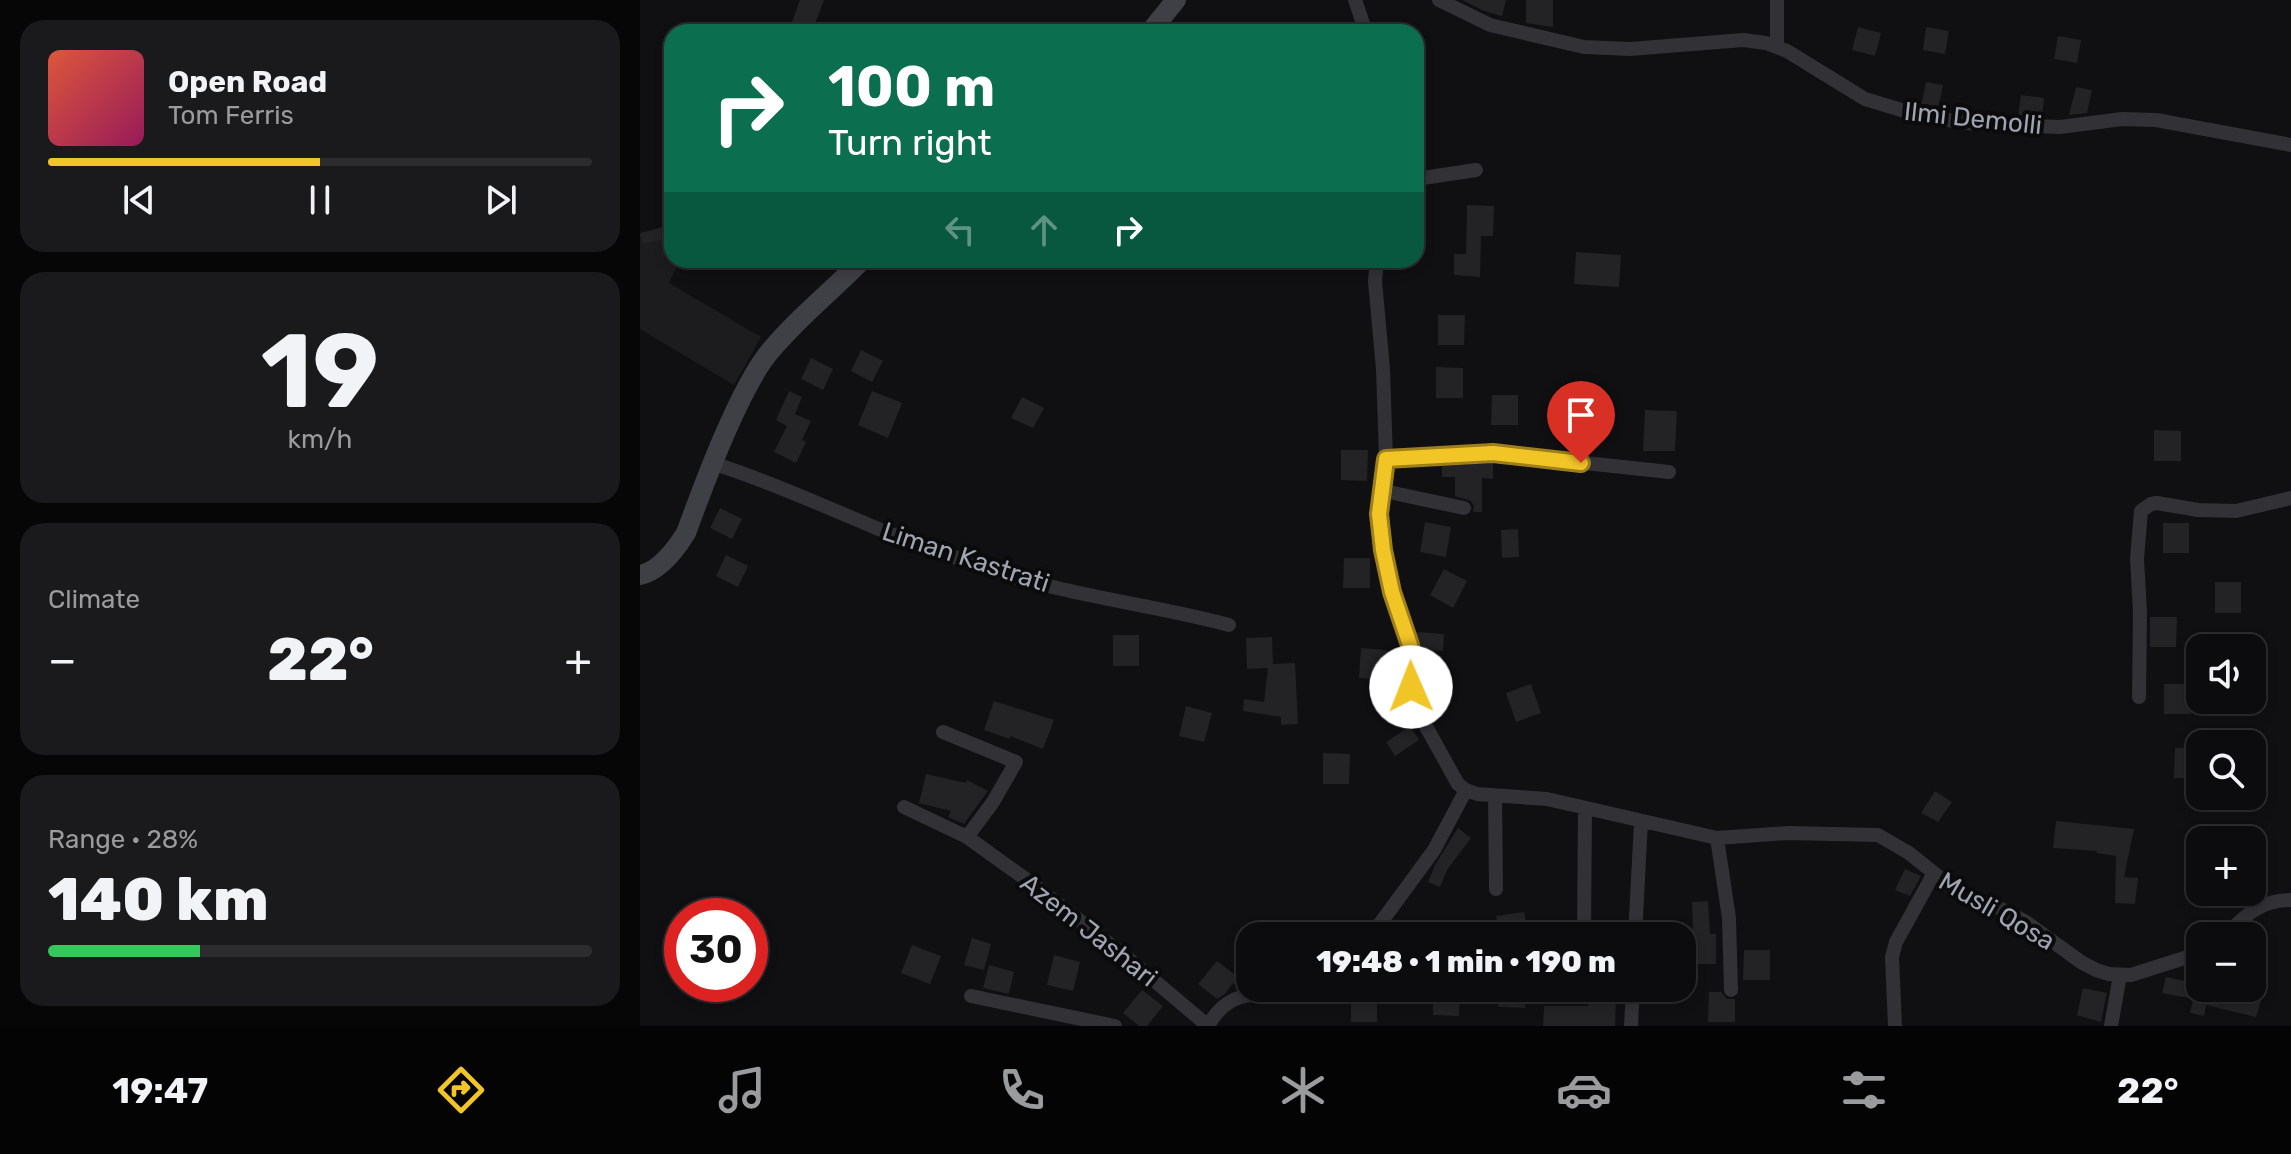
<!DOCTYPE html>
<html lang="en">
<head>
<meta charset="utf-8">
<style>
  body { margin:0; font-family:Rubik,sans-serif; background:#1a191b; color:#f1f3f6; height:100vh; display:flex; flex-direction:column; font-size:30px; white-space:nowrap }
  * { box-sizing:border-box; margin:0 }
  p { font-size:26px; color:#9a9b9d }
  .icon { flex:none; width:44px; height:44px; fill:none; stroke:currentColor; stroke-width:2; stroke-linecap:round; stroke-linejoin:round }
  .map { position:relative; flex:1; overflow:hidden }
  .side { display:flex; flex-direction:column; gap:20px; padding:20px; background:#070607; width:640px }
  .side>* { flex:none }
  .banner { position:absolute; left:24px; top:24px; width:760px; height:244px; border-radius:24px; box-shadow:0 4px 12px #0003,0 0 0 2px #2c2b2e; background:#0b6e4f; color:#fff; overflow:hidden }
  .controls { position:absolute; left:1546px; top:634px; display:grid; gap:16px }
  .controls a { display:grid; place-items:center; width:80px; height:80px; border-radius:16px; background:#0c0b0d; box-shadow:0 4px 12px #0003,0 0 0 2px #2c2b2e; font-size:40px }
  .speed { position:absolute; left:24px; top:898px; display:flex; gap:16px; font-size:40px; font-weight:700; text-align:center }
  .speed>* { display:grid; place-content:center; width:104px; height:104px; border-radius:50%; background:#0c0b0d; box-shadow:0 4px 12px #0003,0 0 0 2px #2c2b2e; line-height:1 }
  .speed .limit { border:12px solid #d22; background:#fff; color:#111 }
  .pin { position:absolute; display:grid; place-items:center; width:68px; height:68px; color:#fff; margin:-82px -34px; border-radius:50% 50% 50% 0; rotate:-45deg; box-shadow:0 0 8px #0007 }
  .pin .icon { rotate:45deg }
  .me { position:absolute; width:88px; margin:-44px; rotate:359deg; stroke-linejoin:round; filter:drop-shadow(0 0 6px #0008) }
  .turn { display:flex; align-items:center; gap:28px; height:168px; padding:0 32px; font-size:36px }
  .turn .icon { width:104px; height:104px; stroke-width:2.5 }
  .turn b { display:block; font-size:56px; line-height:68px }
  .lanes { display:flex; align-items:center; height:76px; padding:0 32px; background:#0003; justify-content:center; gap:40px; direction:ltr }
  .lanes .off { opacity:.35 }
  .big { font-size:60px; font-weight:800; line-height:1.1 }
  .side .card { flex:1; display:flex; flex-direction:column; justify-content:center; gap:12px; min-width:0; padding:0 28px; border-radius:24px; background:#1a191b }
  .side .dial { align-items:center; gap:0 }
  .dial b { font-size:104px; line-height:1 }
  .song { display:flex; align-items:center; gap:24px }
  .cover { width:96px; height:96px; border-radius:12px; background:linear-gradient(135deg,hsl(10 70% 55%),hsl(330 70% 35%)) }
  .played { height:8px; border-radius:4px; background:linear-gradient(90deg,#f2c527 50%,#2c2b2e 50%) }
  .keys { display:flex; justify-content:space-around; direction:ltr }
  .heat { display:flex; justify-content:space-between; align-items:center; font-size:44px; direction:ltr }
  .charge { height:12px; border-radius:6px; background:linear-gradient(90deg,#34c759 28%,#2c2b2e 0) }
  .trip { position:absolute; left:596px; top:922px; width:460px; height:80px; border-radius:24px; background:#0c0b0d; box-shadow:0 4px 12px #0003,0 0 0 2px #2c2b2e; font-weight:800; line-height:80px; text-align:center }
  .tabs { display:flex; height:128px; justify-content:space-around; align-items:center; background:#050405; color:#9a9b9d }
  .tabs .icon { width:56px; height:56px }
  .tabs .selected { color:#f2c527 }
  .tabs b { font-size:36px; color:#f1f3f6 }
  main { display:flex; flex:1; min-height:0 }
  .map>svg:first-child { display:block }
  .built { fill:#1c1c1e }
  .building { fill:#232225 }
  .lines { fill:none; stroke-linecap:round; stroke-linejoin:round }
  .street { stroke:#313136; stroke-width:14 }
  .secondary { stroke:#3f3f46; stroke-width:20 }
  .route-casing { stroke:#9d8019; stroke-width:20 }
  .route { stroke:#f2c527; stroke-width:14 }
  .labels { text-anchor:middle; stroke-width:8; stroke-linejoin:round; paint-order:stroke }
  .street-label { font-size:26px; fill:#a0a4b2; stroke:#0b0b0c }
</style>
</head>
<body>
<main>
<section class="side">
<div class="card">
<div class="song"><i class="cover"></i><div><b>Open Road</b><p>Tom Ferris</p></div></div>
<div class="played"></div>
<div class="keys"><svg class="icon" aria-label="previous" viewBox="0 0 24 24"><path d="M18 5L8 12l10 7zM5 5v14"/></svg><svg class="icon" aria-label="pause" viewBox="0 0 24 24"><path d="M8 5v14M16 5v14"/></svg><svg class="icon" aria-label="next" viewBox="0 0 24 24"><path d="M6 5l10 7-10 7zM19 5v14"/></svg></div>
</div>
<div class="card dial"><b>19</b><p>km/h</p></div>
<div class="card"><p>Climate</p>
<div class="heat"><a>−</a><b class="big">22°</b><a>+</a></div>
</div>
<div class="card"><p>Range · 28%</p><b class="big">140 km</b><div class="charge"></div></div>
</section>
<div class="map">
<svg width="1651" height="1026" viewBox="0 0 1651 1026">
  <rect width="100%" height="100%" fill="#100f11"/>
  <path class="built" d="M32 224V260H40L29 283 121 337 94 385 0 329V234Z"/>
  <path class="building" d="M160 0H184L173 29 152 22Z
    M822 0H866L862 16 844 11Z
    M886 0H913V27L886 23Z
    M1218 27 1241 33 1235 56 1212 50Z
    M1286 27 1309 31 1305 54 1283 50Z
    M1418 36 1441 40 1437 63 1414 59Z
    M1286 82 1303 85 1298 108 1281 106Z
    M1436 87 1452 90 1447 113 1429 115Z
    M1381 95 1404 98 1402 116H1378Z
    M827 205 854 206 853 236H841L840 277 814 275V254H826Z
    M32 225V237L3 244 0 233Z
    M936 252 981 255 979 287 934 284Z
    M798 315H825L824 345H798Z
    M221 350 243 361 232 382 211 371Z
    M171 358 193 369 183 390 161 379Z
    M796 367 823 368V398H796Z
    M149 391 162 397 155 414 171 421 162 440 166 442 156 463 134 452 147 426 136 420Z
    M232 391 262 403 248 438 218 425Z
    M852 395H878V425H851Z
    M382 397 404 408 393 428 371 418Z
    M927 404 959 405 957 445H925Z
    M1005 410 1037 411 1035 451H1003Z
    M1514 430 1541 431V461H1514Z
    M701 450H728L727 481 701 480Z
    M853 463V479L842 478V512H833L834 506 831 501 815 496V477H802V466Z
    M80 508 102 519 92 539 70 528Z
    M785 522 811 527 806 557 780 552Z
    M1523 523H1549V553H1523Z
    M878 529 879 557 862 558 861 530Z
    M86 555 108 566 98 587 76 576Z
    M704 558H730V588H703Z
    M804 569 827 581 813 608 790 595Z
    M1575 582H1601V613H1575Z
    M1510 617H1537L1536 647H1510Z
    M776 632 804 634 803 651 781 649Z
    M473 635H499V666H473Z
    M632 637 633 664 655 663 658 724 641 725V717L603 711 604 699 624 702 628 668 607 669 606 638Z
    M721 648 747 650 745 680 719 678Z
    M891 684 901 713 876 722 866 693Z
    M1524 684H1551V714H1524Z
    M354 701 414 720 403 749 370 736V739L344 730Z
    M546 706 572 713 564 742 539 736Z
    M770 726 779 740 755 756 746 742Z
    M1535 748H1560V778H1534Z
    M683 753 710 754 709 784H683Z
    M286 774 326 783 327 780 348 791 324 824 308 817 311 811 279 803Z
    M1295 791 1312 802 1298 822 1281 813Z
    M1416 821 1494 829 1484 877 1498 878 1495 904 1475 903 1476 856 1456 853 1457 851 1413 848Z
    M818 828 831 838 807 870 800 887 788 882 795 865Z
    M1265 869 1281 876 1270 896 1255 890Z
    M1068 901 1070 934H1076V964H1049L1050 929H1053L1052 902Z
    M884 912 887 929 838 936H815V922H857L856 916Z
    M332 938 351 944 344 970 324 965Z
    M272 945 301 956 290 984 261 973Z
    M1104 950H1130V980H1103Z
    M414 955 440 962 433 991 407 985Z
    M577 961 598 977 585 994 577 999 558 984Z
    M349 965 374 972 369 994 343 988Z
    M1526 977 1560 984V988H1579L1583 989 1587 997 1592 999 1601 995 1621 1001 1616 1017 1566 1005 1564 1016 1550 1013 1553 999 1522 993Z
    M793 988H820L819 1016 793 1015Z
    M858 988H885V1008L858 1007Z
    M1443 988 1467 993 1461 1022 1437 1015Z
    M502 990 523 1006 507 1026H499L483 1013Z
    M711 992H737V1022H711Z
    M1069 992H1081L1087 999H1095V1022H1068Z
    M949 998 976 999 975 1026H903L904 1006H949Z"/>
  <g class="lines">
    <path class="street" d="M715 0 726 32
      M799 0 850 25 944 47 990 49 1103 40 1126 43 1147 51 1225 99 1281 116 1336 124 1420 127 1482 119 1516 120 1651 145
      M1137 46V0
      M776 179 836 170
      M737 260 735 281 743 369 746 459 739 514 743 550 752 592 770 645 772 662 771 696 774 705 818 784 826 790 837 794 907 799 1077 838 1148 833 1238 835 1269 853 1320 894 1361 909 1386 922 1441 962 1456 970 1469 974 1491 975 1560 953
      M746 459 853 453 1029 472
      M72 463C128 481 182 505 236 528 281 546 328 562 374 577 445 598 518 606 589 625
      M744 491 824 508
      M1499 697 1500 612 1497 559 1501 511 1511 504 1517 503 1558 510 1596 511 1651 498
      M303 732 376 762 353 802 327 837
      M855 796 856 889
      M264 807 327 837 394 885 490 960 568 1026
      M1077 838 1089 918 1091 990
      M944 933 945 808
      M731 936 794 850 826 790
      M995 936 1001 822
      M1585 936C1605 915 1621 900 1651 900
      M1593 989V988
      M331 996 475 1026
      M568 1026C590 986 618 998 655 988
      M991 1026 993 988
      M1255 1026 1252 957 1256 942 1293 875
      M1471 1026 1480 975"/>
    <path class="secondary" d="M510 32 536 0
      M0 575C20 571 36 549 46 533 63 487 80 441 102 397 109 383 117 368 127 355 155 320 191 292 222 260"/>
  </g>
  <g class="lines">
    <g class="route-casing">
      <path id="route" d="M771 687 772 662 770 645 752 592 743 550 739 514 746 459 853 453 941 463"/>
    </g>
    <use href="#route" class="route"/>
  </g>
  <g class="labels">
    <g class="street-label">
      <text transform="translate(1333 118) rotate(6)" y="9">Ilmi Demolli</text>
      <text transform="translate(326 557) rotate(18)" y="9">Liman Kastrati</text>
      <text transform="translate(1357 911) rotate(30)" y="9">Musli Qosa</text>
      <text transform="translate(449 930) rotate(38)" y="9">Azem Jashari</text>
    </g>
  </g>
</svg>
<div class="controls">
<a><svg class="icon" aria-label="sound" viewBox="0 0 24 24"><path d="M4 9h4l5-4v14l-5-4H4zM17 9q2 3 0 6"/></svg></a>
<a><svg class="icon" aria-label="search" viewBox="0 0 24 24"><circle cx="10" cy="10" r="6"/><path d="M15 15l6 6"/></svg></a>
<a>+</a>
<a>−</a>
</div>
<div class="speed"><div class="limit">30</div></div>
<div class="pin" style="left:941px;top:463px;background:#d93025"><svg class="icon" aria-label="arrive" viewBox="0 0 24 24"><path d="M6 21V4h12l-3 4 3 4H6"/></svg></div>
<svg class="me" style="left:771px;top:687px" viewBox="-20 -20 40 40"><circle r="19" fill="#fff"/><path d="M0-13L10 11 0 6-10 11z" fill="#f2c527"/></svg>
<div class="trip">19:48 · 1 min · 190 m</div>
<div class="banner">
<div class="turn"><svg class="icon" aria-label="right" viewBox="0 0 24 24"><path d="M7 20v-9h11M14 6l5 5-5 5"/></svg><div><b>100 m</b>Turn right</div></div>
<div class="lanes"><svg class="icon off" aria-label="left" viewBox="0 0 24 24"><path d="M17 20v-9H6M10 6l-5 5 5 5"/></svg><svg class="icon off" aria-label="ahead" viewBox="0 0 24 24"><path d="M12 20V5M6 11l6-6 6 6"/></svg><svg class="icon" aria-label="right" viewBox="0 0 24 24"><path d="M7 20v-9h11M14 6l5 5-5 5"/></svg></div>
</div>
</div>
</main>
<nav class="tabs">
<b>19:47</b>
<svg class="icon selected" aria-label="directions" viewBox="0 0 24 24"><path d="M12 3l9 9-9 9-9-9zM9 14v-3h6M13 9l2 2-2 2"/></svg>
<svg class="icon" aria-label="music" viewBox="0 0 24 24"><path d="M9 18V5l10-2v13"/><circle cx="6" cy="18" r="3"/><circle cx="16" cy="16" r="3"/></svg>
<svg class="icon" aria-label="phone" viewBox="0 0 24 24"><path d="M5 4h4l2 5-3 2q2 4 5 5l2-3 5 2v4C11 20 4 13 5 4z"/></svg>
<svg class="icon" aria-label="climate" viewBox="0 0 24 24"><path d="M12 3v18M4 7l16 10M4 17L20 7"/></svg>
<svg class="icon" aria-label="car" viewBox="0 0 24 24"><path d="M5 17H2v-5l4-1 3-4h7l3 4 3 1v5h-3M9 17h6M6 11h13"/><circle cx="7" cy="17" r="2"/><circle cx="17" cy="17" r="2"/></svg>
<svg class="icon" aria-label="filters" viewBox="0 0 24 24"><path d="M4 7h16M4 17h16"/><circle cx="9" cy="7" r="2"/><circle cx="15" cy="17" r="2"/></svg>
<b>22°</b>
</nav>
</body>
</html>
